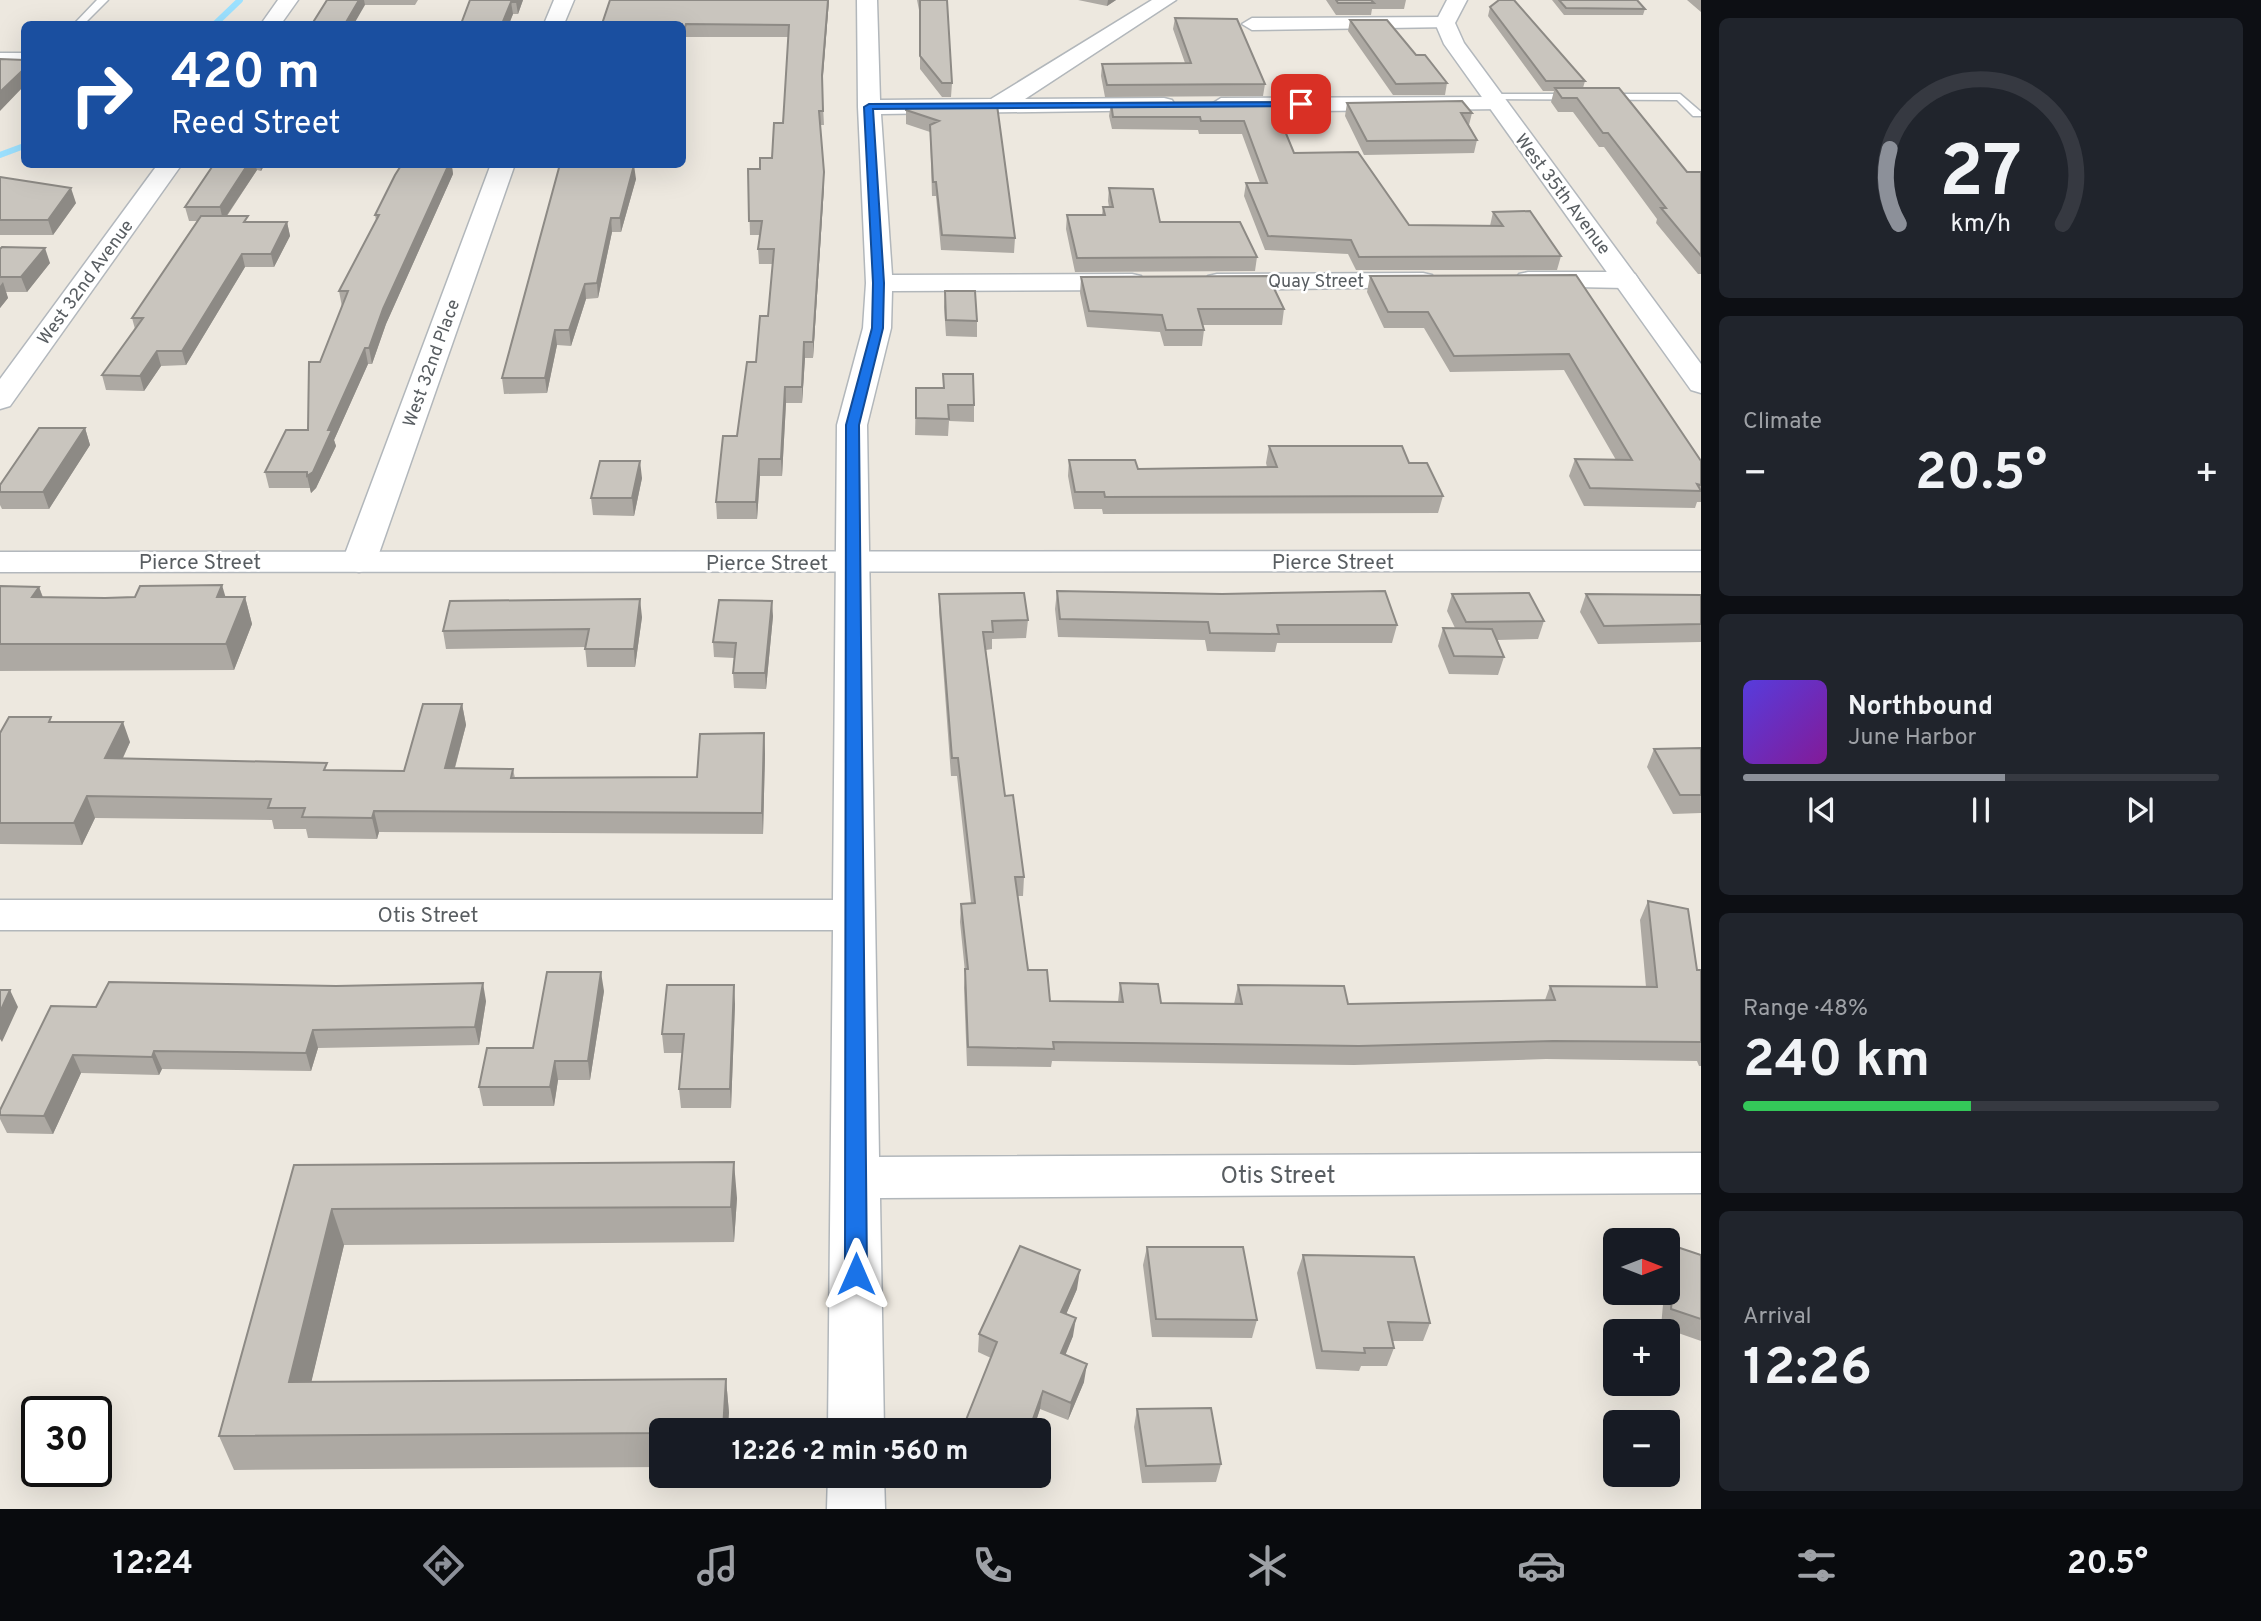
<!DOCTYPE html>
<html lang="en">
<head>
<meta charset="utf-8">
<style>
  body { margin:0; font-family:Overpass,sans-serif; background:#20242c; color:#f1f3f6; height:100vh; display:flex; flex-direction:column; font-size:26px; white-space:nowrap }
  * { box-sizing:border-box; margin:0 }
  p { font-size:23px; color:#9ea1a6 }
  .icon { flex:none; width:38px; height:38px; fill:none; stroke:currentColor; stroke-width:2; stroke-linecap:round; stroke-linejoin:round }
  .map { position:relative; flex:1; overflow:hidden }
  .side { display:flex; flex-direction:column; gap:18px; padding:18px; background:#0d0f14; width:560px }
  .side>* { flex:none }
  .banner { position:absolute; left:21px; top:21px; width:665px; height:147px; border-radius:10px; box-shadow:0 7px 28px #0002; background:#1a4fa0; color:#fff; overflow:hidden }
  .needle { width:46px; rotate:90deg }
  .controls { position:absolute; left:1603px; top:1228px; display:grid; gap:14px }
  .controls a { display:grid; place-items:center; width:77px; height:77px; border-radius:10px; background:#171b24; box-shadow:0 7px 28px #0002; font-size:35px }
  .speed { position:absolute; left:21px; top:1396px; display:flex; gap:14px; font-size:35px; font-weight:700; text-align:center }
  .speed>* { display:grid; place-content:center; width:91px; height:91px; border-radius:50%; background:#171b24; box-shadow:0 7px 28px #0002; line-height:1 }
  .speed .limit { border:4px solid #111; border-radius:10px; background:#fff; color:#111 }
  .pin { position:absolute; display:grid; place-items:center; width:60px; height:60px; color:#fff; margin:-30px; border-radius:14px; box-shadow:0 4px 10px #0006 }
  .me { position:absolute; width:77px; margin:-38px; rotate:0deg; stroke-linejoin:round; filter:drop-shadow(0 0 5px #0008) }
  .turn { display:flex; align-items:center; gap:24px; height:147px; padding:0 35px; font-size:32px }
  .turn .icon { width:91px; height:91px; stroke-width:2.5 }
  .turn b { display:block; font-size:49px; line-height:60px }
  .big { font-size:52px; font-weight:700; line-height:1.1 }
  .side .widget { flex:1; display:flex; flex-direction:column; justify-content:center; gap:10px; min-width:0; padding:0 24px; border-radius:10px; background:#20242c }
  .side .dial { align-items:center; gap:0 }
  .dial svg { height:182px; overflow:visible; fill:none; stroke:#363941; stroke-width:7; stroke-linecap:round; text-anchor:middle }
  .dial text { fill:#f1f3f6; stroke:none }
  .song { display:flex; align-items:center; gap:21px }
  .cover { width:84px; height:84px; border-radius:10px; background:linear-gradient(135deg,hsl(250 70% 55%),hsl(290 70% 35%)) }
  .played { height:7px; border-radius:4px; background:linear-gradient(90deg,#8c9099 55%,#363941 55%) }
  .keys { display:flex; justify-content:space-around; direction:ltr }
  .heat { display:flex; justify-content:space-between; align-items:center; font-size:38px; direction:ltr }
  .charge { height:10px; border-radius:5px; background:linear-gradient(90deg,#34c759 48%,#363941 0) }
  .trip { position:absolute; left:649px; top:1418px; width:402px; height:70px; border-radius:10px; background:#171b24; box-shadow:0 7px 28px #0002; font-weight:700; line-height:70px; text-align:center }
  .tab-bar { display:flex; height:112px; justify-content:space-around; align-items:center; background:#090b0e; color:#9ea1a6 }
  .tab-bar .icon { width:49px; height:49px }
  .tab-bar .active { color:#8c9099 }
  .tab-bar b { font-size:32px; color:#f1f3f6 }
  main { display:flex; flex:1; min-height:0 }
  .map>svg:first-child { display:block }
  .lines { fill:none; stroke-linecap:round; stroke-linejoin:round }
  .stream { stroke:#9ce1ff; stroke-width:6 }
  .lane-casing { stroke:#b2b7bb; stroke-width:3 }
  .street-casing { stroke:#b2b7bb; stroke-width:3 }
  .secondary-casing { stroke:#b3b8bd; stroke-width:3 }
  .lane { fill:#fff; fill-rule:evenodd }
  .street { fill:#fff; fill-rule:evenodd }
  .secondary { fill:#fff; fill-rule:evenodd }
  .wall { fill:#ada9a3 }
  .shaded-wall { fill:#8d8a85 }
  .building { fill:#c9c5be; stroke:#8d8a85; stroke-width:2 }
  .route { fill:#1a73e8; stroke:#114b97; stroke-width:2 }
  .labels { text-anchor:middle; stroke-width:5; stroke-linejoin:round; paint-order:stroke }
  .far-street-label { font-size:18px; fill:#585d61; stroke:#fff }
  .street-label { font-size:21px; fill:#585d61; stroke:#fff }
  .near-street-label { font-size:24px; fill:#585d61; stroke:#fff }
</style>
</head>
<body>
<main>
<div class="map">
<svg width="1701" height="1509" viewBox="0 0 1701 1509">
  <rect width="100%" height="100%" fill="#ede8df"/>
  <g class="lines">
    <path class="stream" d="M215 24 240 0
      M0 155 24 146"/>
    <g class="lane-casing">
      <path id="lane" d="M97 0H108L84 24H74Z
        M1491 94H1680L1701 112V116H1693L1677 100 1487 99 1485 97Z"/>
    </g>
    <g class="street-casing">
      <path id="street" d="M554 0H574L564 24H544Z
        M857 0H877L880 100 991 99 1152 0H1176L1025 99 1164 98 1172 100 1175 105 1172 110 881 114 892 275 1132 274 1141 276 1145 282 1141 288 1132 290 892 291 891 328 867 425 879 1157 1701 1153V1193L880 1198 884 1430H828L833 930H0V900H833L837 425 863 328 866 283 858 107Z
        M1445 17 1452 19 1455 23 1452 27 1252 30 1242 24 1252 18Z
        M0 53H24V65H0Z
        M1496 97 1507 104 1504 109 1221 112 1210 105 1221 98Z
        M491 164H515L376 562 371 569 359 572 347 569 342 562Z
        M1528 272H1626L1635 274 1639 280 1635 286 1626 288 1519 286 1515 280 1519 274Z
        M1423 273 1432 275 1436 281 1432 287 1217 290 1208 288 1204 282 1208 276 1217 274Z
        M828 1475H884L885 1509H827Z"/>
    </g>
    <g class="secondary-casing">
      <path id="secondary" d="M278 0H298L281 24H261Z
        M1447 0H1467L1455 23 1464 43 1701 364V393L1691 390 1444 44 1435 23Z
        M158 164H182L10 406 0 409V379Z
        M1701 551V571L0 572V552Z"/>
    </g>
    <use href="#lane" class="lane"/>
    <use href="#street" class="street"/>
    <use href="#secondary" class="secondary"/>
  </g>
  <path class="wall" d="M327 0H418L415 5H365Z
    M470 0H523L518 14H513L509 24H461Z
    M610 0H829L822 85 824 125H820L824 186 813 358H805L802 403H786L782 476H760L757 519H717L716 502 737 436 768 316 773 264H759L758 249 760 235H750L748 169H760L772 158 783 123 788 37H686Z
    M917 0H956H947L952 83 951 97H942L920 69V15Z
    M1078 0H1116L1107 6Z
    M1326 0H1406L1404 9H1372L1371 15H1336Z
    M1552 0H1637L1645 9 1643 15H1564Z
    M1687 0H1701V12Z
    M1490 7 1585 81 1583 88 1687 172H1701V274H1698L1656 223 1657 219 1604 147H1599L1573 112H1558L1551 102 1554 91H1543L1488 16Z
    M1175 18 1265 84 1263 96 1105 97 1101 76 1102 64 1185 63 1173 29Z
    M1350 20 1416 55 1447 83 1445 95H1393L1348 31Z
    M1273 102 1294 153 1409 225 1490 226 1493 212 1561 256 1557 270H1356L1348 254 1265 250 1244 196 1246 183H1260L1242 134H1199L1198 130 1112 129 1109 116 1111 103Z
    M1347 103 1472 113 1469 125 1477 140 1474 153 1364 155 1345 116Z
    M997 105 1015 238 1014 253 941 250 936 196H932L930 132 906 124V110Z
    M214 164H265L261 171 257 170 227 216 249 222H287L290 236 274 267H245L186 365 161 366 144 391 106 390 102 375 135 329 132 318 197 221H189L185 207Z
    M560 164H622L636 179 621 232H612L598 298 586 299 571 346 557 345 547 393 504 394 502 378Z
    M452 167 453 174 386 324 372 364H368L334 440 336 446 316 488 311 493 310 488H269L265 472 308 430 320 362 342 307 339 291 376 220 375 215Z
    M0 177 76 203 53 235H0Z
    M1109 188 1160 222 1257 257 1255 271 1075 272 1066 229 1067 215H1102L1103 207H1109L1108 201Z
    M0 249 50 263 27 292H6L8 298 0 308Z
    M1576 275 1701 461V502H1697L1695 508 1584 506 1569 476 1575 459 1616 460 1564 370 1450 372 1424 328H1384L1367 292 1370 276Z
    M1081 277 1284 309 1282 325H1203L1204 330 1202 346H1164L1160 332 1087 327 1080 293Z
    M945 291 977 321V337L946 336 944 307Z
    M943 374 974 405V422L949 421 948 436 915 435 916 388H943Z
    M85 428 90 445 49 509H2L0 505V485Z
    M1269 446 1409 463 1443 496 1438 513 1103 514 1102 509H1074L1068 476 1069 460 1138 469 1267 467 1266 463Z
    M642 478 634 516 593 515 591 498Z
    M0 586 39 587 43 597H245L252 624 234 670 0 671Z
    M1057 591 1397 625 1392 643H1277L1275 652 1207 651 1205 640 1058 637 1055 609Z
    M939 594 1028 620 1026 638 992 639V649L986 650 1005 796 1024 877 1023 896H1017L1028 970 1050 1001 1118 1002 1120 983 1161 1003 1234 1004 1238 985 1348 1004 1545 1000 1550 986 1646 987 1640 920 1648 901 1697 970H1701V1066H1699L1697 1061 1546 1059 1354 1065 1052 1061 1051 1067 967 1066 964 988 965 972 960 922 961 904 971 903 957 776H951L939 611Z
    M1452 594 1544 621 1538 639 1497 640 1504 657 1498 675 1449 674 1438 646 1443 628H1455L1447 611Z
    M1586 594 1701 595V642L1598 644 1580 612Z
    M773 616 766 689 734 688 733 673 734 658 714 657 713 642Z
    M642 617 635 667H587L585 647 446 649 443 631Z
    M462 704 466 725 455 768 513 769 515 778 697 777 764 733 765 754 763 834 379 832 377 839 308 838 306 829H274L272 820 95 818 82 845 0 844V733L52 722 130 742 123 758 329 770 404 771Z
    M1701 748V813L1673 814 1647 767 1654 749Z
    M604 991 590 1080H558L554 1106H483L479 1087 533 1048Z
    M486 1001 479 1045 318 1048 311 1071 162 1069 159 1075 81 1073 53 1134 7 1133 0 1119V1110L96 1007Z
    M735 1004 731 1108H681L679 1089 682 1053H664L662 1034Z
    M294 1165 737 1198 734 1242 344 1245 311 1382 726 1379 729 1413 662 1430V1467L234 1470 219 1436Z
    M1147 1247 1257 1320 1252 1338 1152 1337 1143 1265Z
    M1677 1247 1701 1255V1341L1661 1327 1664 1293H1668V1265Z
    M1303 1255 1430 1323 1423 1341H1392L1394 1348 1387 1366H1361L1359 1371 1316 1369 1297 1273Z
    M1077 1289 1066 1314 1073 1336 1065 1354 1084 1382 1068 1420 1040 1409 1033 1430H962L991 1358 978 1352 979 1334Z
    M1137 1409 1221 1464 1216 1482 1142 1483 1134 1427Z"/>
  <path class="shaded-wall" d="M359 0H364L365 5 354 24H345Z
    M517 0H523L518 14 516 2Z
    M828 0H829L822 89V75Z
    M1108 0H1116L1107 6Z
    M511 2 513 14 509 24H502Z
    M686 24V37L682 53V37Z
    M24 69V86L0 111V92Z
    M248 164H255L257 170 223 221 220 207Z
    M260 164H265L261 171Z
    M448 164H453L452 167 453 174 386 324 372 364 369 348 383 309Z
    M634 165 636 179 621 232 620 218Z
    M824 172V186L813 358V342Z
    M71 188 76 203 53 235 48 220Z
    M611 218 612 232 598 298 597 283Z
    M287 222 290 236 274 267 271 254Z
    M45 248 50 263 27 292 21 277Z
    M242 254 245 267 186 365 182 351Z
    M3 282 8 298 0 308V286Z
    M585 284 586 299 571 346 569 330Z
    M555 330 557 345 547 393 545 378Z
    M804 342 805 358 802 403V387Z
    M365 348 368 364 334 440 336 446 316 488 311 493 307 476Z
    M157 351 161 366 144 391 140 376Z
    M785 387 786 403 782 476 781 459Z
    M85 428 90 445 49 509 43 492Z
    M759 459 760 476 757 519 756 502Z
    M640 461 642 478 634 516 632 498Z
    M222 585 230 612 217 597Z
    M39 587 48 613 32 597Z
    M245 597 252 624 234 670 226 644Z
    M640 599 642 617 635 667 634 649Z
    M772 601 773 616 766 689 765 673Z
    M462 704 466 725 449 789 445 768Z
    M123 722 130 742 113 779 105 758Z
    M764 733 765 754 763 834 762 813Z
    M87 796 95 818 82 845 74 823Z
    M374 811 379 832 377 839 372 818Z
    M601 972 604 991 590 1080 588 1061Z
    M483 983 486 1001 479 1045 475 1027Z
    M734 985 735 1004 731 1108 730 1089Z
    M10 990 18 1007 2 1042 0 1039V1012Z
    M313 1030 318 1048 311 1071 306 1053Z
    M154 1051 162 1069 159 1075 152 1057Z
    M73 1055 81 1073 53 1134 44 1116Z
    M555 1061 558 1080 554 1106 550 1087Z
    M734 1162 737 1198 734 1242 731 1207Z
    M332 1209 344 1245 303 1417 289 1382Z
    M1080 1270 1077 1289 1059 1331 1061 1312Z
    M1076 1318 1073 1336 1059 1371 1061 1353Z
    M1087 1364 1084 1382 1068 1420 1071 1403Z
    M726 1379 729 1413 728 1430H723Z
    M1043 1391 1040 1409 1033 1430H1029Z"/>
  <path class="building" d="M327 0H359L345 24H312Z
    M470 0H517L516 2H511L502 24H461Z
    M610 0H828L822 75 823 111H819L824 172 813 342H804L802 387H785L781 459H759L756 502H716L723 436H737L747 362H756L760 316H768L774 249H758L762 221H749L748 169H760V158H772L774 123H783L789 25 686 24 682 37V24H602Z
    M920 0H947L952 83H942L920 56Z
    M1336 0H1371L1374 3H1338Z
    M1499 0H1514L1585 81H1546L1490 7Z
    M1559 0H1637L1645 9 1566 8Z
    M1175 18 1237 19 1265 84 1107 85 1102 64 1191 63Z
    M1350 20H1387L1416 55H1425L1447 83 1396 84Z
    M0 59 24 60V69L0 92Z
    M1555 88H1619L1687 172H1701V256L1661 208H1666L1608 133H1603L1577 98H1562Z
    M1462 101 1472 113H1461L1477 140 1367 141 1347 103Z
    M1273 102 1294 153 1358 152 1409 225 1503 226 1493 212 1530 211 1561 256 1359 257 1351 240 1268 236 1246 183H1267L1244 121H1201L1200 117H1113L1111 103Z
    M907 104 997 105 1015 238 942 235 936 182H933L930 125 939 121 906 110Z
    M214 164H248L220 207H185Z
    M402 164H449L383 309 369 348H365L328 430H332L313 472 307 476V472H265L286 430H308L309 362H320L348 291H339L379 215H375L395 175Z
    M560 164 634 165 620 218H611L597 283 585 284 569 330H555L545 378H502Z
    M0 177 71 188 48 220H0Z
    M1109 188 1153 189 1160 222H1240L1257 257 1077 258 1067 215H1105L1103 207H1113Z
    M201 216H248L244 222H287L271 254H242L182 351H157L140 376 102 375 143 318H132Z
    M2 247 45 248 21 277H0V249Z
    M1576 275 1701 461V485L1697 484 1701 491 1590 488 1575 459 1632 460 1569 354 1454 356 1428 312H1388L1370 276Z
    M1268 276 1284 309H1198L1204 330H1166L1162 315 1089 311 1081 277Z
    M945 291H975L977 321 946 320Z
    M943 374H973L974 405H948L949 419 916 418V388H944Z
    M39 428H85L43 492H0V485Z
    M1269 446H1402L1409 463H1427L1443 496 1105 497 1104 492H1075L1069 460H1135L1138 469 1277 467Z
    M600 461H640L632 498H591Z
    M222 585 217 597H245L226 644H0V586L39 587 32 597 105 598 135 597 140 586Z
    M1057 591 1222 594 1385 591 1397 625H1277L1279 634 1210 633 1208 622 1060 619Z
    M1024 593 1028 620 992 621 993 632H983L1005 796 1013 795 1024 877H1015L1028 970H1047L1050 1001 1123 1002 1120 983 1158 984 1161 1003 1242 1004 1238 985 1344 986 1348 1004 1555 1000 1550 986 1657 987 1648 901 1688 909 1697 970H1701V1042L1553 1041 1359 1046 1053 1042 1054 1049 968 1047 965 969H968L961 904 975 903 958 758H952L939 594Z
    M1529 593 1544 621 1466 622 1452 594Z
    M1586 594 1701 595V624L1604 626Z
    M640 599 634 649H585L589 629 443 631 450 601Z
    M719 600 772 601 765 673H733L736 643 713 642Z
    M1443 628 1492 629 1504 657 1454 656Z
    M423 704H462L445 768 513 769 511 778 697 777 700 734 764 733 762 813 374 811 372 818 302 817 305 808H268L271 799 87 796 74 823H0V733L9 717H51L49 722H123L105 758 327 763 324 770 404 771Z
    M1701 748V795H1680L1654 749Z
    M547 972H601L588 1061H555L550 1087H479L487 1048H533Z
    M109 982 336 986 483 983 475 1027 313 1030 306 1053 154 1051 152 1057 73 1055 44 1116 0 1115V1110L51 1006 96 1007Z
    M667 985H734L730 1089H679L684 1034H662Z
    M0 990H10L0 1012Z
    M734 1162 731 1207 332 1209 289 1382 726 1379 723 1430H662V1433L219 1436 294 1165Z
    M1020 1246 1080 1270 1061 1312 1076 1318 1061 1353 1087 1364 1071 1403 1043 1391 1029 1430H962L997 1342 979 1334Z
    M1147 1247H1243L1257 1320 1156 1319Z
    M1677 1247 1701 1255V1319L1671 1309Z
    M1303 1255 1414 1257 1430 1323 1388 1322 1394 1348H1364L1365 1353 1322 1351Z
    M1211 1408 1221 1464 1146 1466 1137 1409Z"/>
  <path class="route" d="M1301 102 1304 106 873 109 884 283 883 328 859 425 867 1274 863 1281 856 1284 848 1281 845 1274 846 425 872 328 873 283 864 107 869 104Z"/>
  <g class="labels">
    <g class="far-street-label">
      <text transform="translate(1563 194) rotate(53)" y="6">West 35th Avenue</text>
      <text x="1316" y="287">Quay Street</text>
      <text transform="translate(85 282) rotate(-54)" y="6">West 32nd Avenue</text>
      <text transform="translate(431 363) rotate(-70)" y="6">West 32nd Place</text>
    </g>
    <g class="street-label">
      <text x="200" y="569">Pierce Street</text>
      <text x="1333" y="569">Pierce Street</text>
      <text x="767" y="570">Pierce Street</text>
      <text x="428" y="922">Otis Street</text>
    </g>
    <g class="near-street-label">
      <text x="1278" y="1183">Otis Street</text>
    </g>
  </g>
</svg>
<div class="controls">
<a><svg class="needle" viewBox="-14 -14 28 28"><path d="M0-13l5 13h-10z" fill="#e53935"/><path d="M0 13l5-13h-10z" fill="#9ea1a6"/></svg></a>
<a>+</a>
<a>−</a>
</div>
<div class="speed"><div class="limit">30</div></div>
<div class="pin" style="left:1301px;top:104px;background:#d93025"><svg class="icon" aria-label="arrive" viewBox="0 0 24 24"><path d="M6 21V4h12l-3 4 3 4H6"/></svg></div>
<svg class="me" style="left:856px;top:1274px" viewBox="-20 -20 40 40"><path d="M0-17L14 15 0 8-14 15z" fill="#1a73e8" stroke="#fff" stroke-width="4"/></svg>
<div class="trip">12:26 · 2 min · 560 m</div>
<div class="banner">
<div class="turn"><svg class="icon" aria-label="right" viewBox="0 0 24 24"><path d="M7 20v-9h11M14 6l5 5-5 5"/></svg><div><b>420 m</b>Reed Street</div></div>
</div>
</div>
<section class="side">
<div class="widget dial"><svg viewBox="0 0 100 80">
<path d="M14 69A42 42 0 1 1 86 69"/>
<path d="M14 69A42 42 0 0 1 10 36" stroke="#8c9099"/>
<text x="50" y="56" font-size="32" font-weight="700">27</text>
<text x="50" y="72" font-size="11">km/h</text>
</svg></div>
<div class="widget"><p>Climate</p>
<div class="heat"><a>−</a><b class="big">20.5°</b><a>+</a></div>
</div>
<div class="widget">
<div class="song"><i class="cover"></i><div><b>Northbound</b><p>June Harbor</p></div></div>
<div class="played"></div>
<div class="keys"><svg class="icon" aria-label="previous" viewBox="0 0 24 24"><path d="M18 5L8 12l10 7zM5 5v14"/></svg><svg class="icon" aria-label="pause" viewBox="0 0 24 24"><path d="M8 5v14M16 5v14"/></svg><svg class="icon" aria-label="next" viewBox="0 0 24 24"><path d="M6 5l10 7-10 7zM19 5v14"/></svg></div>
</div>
<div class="widget"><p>Range · 48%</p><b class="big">240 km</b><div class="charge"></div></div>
<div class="widget"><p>Arrival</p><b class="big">12:26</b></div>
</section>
</main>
<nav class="tab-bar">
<b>12:24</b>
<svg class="icon active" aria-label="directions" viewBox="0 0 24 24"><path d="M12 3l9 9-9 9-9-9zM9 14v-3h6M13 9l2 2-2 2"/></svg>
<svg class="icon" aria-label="music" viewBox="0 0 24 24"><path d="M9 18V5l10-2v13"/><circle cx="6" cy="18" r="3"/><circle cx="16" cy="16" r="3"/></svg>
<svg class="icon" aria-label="phone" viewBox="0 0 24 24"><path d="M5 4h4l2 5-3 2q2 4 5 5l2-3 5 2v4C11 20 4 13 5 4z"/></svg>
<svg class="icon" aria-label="climate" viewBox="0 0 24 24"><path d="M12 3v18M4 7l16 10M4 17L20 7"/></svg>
<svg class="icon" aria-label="car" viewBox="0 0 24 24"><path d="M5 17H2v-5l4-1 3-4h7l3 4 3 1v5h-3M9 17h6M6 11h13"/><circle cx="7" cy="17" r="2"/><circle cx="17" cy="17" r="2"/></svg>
<svg class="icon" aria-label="filters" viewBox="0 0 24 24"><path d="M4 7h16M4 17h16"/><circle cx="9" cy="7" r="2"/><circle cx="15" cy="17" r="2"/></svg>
<b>20.5°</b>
</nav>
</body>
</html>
